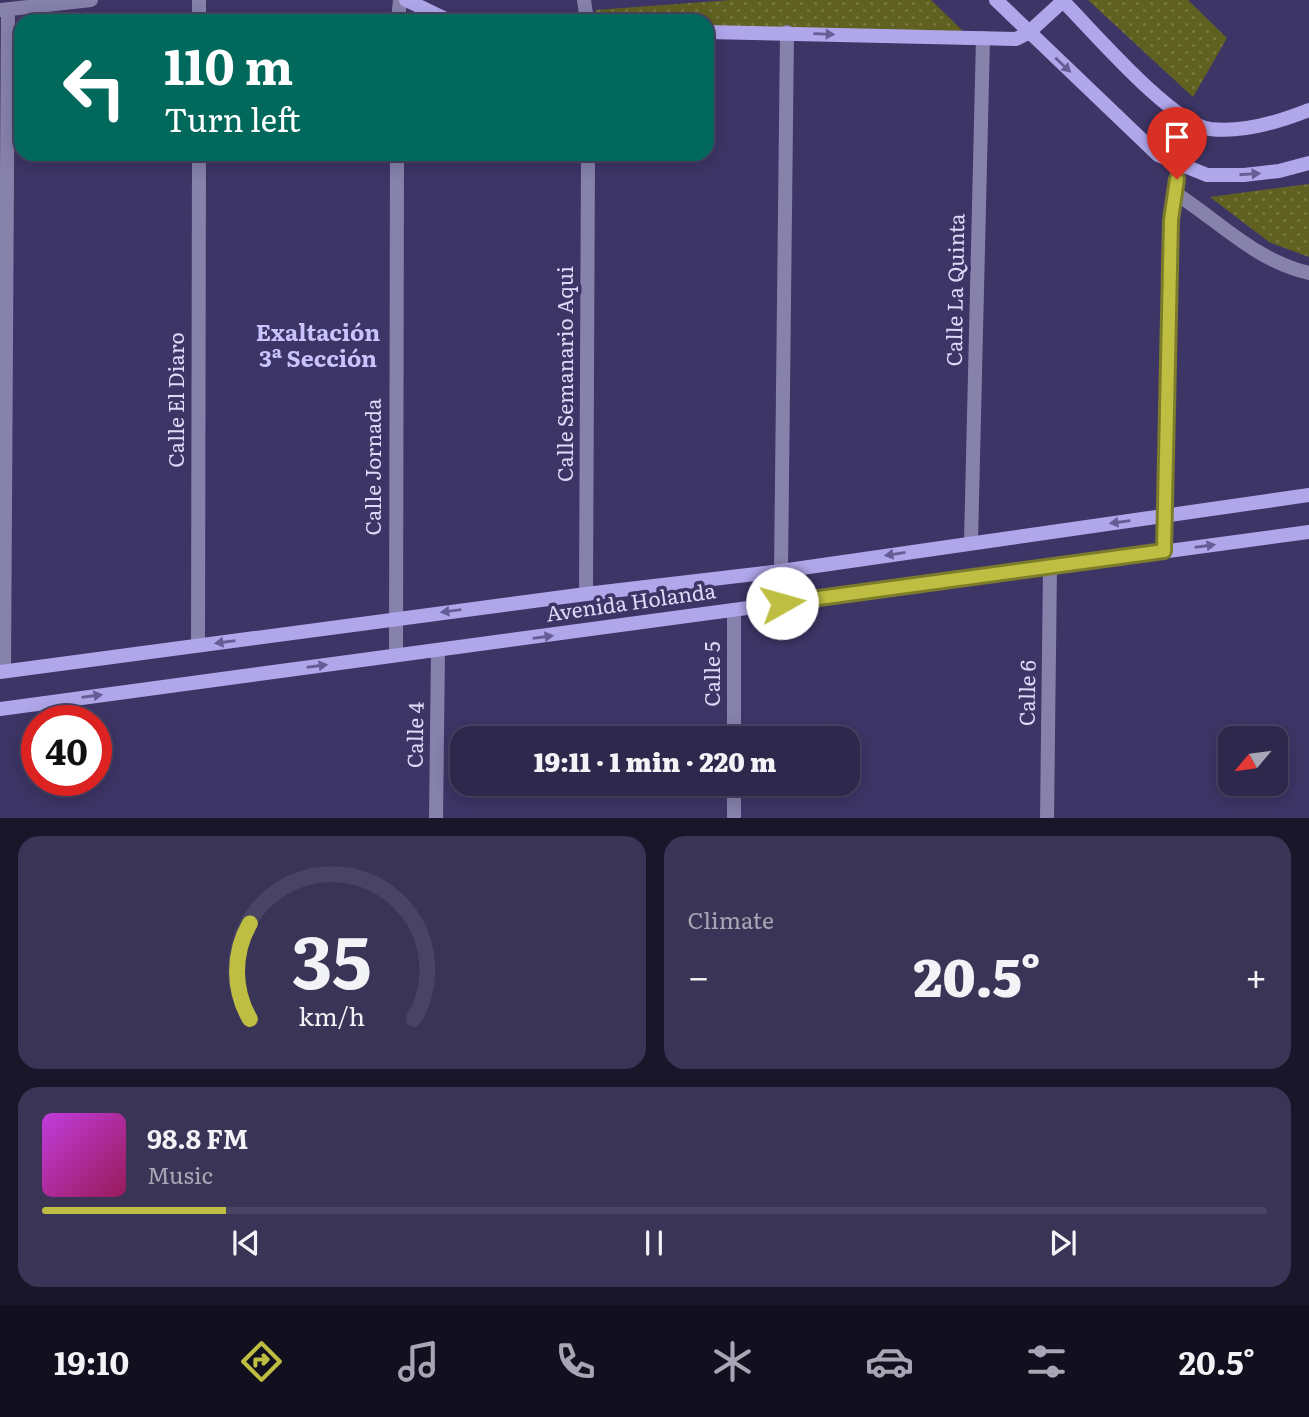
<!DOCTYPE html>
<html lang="en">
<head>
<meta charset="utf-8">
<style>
  body { margin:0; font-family:Literata,serif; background:#3a3456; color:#f1f3f6; height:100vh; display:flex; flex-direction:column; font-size:26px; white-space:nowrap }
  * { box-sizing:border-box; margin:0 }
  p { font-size:23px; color:#a7a6b5 }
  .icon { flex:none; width:38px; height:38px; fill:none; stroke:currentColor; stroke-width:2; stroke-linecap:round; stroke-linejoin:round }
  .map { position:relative; height:818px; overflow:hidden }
  .panel { display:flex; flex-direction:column; gap:18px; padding:18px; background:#19162a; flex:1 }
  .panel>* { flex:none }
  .guide { position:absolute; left:14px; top:14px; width:700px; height:147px; border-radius:21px; box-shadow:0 4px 18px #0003,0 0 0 2px #494464; background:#00695c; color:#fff; overflow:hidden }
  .needle { width:46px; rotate:241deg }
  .buttons { position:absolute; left:1218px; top:726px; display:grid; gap:14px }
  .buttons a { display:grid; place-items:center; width:70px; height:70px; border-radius:14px; background:#2e284c; box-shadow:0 4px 18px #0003,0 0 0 2px #494464; font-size:35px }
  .speed { position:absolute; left:21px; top:705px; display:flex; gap:14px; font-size:35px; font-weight:700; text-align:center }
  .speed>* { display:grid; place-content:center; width:91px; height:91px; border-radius:50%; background:#2e284c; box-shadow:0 4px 18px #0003,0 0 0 2px #494464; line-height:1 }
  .speed .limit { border:10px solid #d22; background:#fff; color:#111 }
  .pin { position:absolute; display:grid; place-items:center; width:60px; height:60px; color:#fff; margin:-72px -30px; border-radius:50% 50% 50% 0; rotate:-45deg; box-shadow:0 0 7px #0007 }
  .pin .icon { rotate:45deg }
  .me { position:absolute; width:77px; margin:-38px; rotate:83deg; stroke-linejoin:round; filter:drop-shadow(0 0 5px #0008) }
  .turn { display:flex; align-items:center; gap:24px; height:147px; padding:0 35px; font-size:32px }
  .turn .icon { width:91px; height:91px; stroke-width:2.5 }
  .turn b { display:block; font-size:49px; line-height:60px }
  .big { font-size:52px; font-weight:800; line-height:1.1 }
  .panel .card { flex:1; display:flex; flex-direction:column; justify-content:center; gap:10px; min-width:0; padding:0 24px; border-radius:21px; background:#3a3456 }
  .panel .dial { align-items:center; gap:0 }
  .dial svg { height:182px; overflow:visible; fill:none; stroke:#494464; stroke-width:7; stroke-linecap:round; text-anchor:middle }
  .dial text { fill:#f1f3f6; stroke:none }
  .song { display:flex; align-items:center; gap:21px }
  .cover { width:84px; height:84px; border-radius:10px; background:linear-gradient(135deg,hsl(290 70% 55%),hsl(330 70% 35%)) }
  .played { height:7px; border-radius:4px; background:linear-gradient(90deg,#bebf42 15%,#494464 15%) }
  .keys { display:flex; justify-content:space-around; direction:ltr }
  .heat { display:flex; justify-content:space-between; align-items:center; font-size:38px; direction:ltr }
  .panel .tiles { flex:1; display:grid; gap:18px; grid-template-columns:1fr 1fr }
  .card:last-child { grid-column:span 2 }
  .trip { position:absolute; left:450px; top:726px; width:410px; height:70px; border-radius:21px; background:#2e284c; box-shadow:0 4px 18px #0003,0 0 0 2px #494464; font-weight:800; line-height:70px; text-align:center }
  .dock { display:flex; height:112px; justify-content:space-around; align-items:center; background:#12101e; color:#a7a6b5 }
  .dock .icon { width:49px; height:49px }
  .dock .current { color:#bebf42 }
  .dock b { font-size:32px; color:#f1f3f6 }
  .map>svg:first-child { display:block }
  .park { fill:url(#park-dots) }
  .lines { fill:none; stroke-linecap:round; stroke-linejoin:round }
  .street { stroke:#8782ac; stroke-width:14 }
  .secondary { stroke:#b0a7eb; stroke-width:14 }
  .oneway { fill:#655d95 }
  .route-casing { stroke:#7c7c2b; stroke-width:18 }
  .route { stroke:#bebf42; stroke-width:12 }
  .labels { text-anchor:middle; stroke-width:7; stroke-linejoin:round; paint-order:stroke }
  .street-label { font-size:21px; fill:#dcdaf8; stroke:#3d3566 }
  .neighbourhood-label { font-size:23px; font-weight:bold; fill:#c9c3fe; stroke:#3d3566 }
</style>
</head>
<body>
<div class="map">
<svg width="1309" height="819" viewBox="0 0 1309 819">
  <defs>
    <pattern id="park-dots" width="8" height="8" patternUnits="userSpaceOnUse" patternTransform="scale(1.75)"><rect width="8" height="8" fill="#606120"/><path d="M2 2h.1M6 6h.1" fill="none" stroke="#767741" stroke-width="1.8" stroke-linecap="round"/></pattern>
  </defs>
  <rect width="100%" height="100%" fill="#3d3566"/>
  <path class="park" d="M731 0H931L967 35 707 30V21H598L595 10Z
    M1088 0H1188L1227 38 1193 97Z
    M1309 184V257L1269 242 1210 197Z"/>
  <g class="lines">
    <path class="street" d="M584 0 587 21
      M1 10 91 0
      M199 21V0
      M398 21 400 0
      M1175 193C1219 221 1256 261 1309 273
      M971 542 983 38
      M1164 551 1171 220 1179 165 1196 124
      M586 594 588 154
      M782 603 781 571 787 32
      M198 645 199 154
      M396 655 397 154
      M4 671 8 9
      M734 738V610
      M436 819 438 651
      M734 819V784
      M1047 819 1050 567"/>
    <path class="secondary" d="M406 0 450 21
      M996 0 1158 155 1207 175H1244L1279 171 1309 163
      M1062 0C1092 30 1171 123 1210 129 1242 133 1279 122 1309 110
      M707 32 1016 39 1028 33 1063 1
      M0 672 586 594 781 571 1309 495
      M0 709 1309 532"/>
  </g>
  <defs><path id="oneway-solid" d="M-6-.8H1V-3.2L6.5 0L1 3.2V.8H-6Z" transform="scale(1.75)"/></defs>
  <g class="oneway">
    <use href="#oneway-solid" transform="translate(824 34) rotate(2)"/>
    <use href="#oneway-solid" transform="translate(1063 65) rotate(43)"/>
    <use href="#oneway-solid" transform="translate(1250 174) rotate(-4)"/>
    <use href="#oneway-solid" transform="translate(1120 522) rotate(172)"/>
    <use href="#oneway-solid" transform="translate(1205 546) rotate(-8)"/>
    <use href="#oneway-solid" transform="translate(895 554) rotate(171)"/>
    <use href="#oneway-solid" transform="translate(451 611) rotate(173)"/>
    <use href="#oneway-solid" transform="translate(543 637) rotate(-8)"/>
    <use href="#oneway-solid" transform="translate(225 642) rotate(172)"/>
    <use href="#oneway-solid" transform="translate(317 666) rotate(-8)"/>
    <use href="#oneway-solid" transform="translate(92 696) rotate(-8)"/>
  </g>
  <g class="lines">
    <g class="route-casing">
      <path id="route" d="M782 603 1164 551 1171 220 1177 179"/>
    </g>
    <use href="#route" class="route"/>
  </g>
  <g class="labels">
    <g class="street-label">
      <text transform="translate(956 290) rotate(-89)" y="7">Calle La Quinta</text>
      <text transform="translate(566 374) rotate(-90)" y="7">Calle Semanario Aqui</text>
      <text transform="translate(177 400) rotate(-90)" y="7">Calle El Diaro</text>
      <text transform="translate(374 467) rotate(-90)" y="7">Calle Jornada</text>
      <text transform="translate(631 603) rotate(-8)" y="7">Avenida Holanda</text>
      <text transform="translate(713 674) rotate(-90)" y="7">Calle 5</text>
      <text transform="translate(1028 693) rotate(-89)" y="7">Calle 6</text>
      <text transform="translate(416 735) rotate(-89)" y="7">Calle 4</text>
    </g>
    <g class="neighbourhood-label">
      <text x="318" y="341">Exaltación<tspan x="318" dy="26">3ª Sección</tspan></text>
    </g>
  </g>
</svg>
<div class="buttons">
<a><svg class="needle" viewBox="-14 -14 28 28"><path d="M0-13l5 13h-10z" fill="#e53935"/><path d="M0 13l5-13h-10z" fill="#a7a6b5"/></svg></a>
</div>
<div class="speed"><div class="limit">40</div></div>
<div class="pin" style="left:1177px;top:179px;background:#d93025"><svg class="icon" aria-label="arrive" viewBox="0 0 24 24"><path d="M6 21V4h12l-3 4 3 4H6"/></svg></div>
<svg class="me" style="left:782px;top:603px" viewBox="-20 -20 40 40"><circle r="19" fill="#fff"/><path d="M0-13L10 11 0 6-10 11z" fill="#bebf42"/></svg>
<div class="trip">19:11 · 1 min · 220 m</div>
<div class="guide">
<div class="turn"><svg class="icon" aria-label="left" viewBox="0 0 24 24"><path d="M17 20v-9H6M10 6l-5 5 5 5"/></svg><div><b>110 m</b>Turn left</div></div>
</div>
</div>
<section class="panel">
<div class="tiles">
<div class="card dial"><svg viewBox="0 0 100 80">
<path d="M14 69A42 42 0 1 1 86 69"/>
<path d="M14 69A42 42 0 0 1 14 27" stroke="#bebf42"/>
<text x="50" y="56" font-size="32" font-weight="700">35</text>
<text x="50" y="72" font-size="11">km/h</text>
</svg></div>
<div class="card"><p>Climate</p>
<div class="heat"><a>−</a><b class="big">20.5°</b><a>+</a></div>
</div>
<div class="card">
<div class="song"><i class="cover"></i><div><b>98.8 FM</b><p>Music</p></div></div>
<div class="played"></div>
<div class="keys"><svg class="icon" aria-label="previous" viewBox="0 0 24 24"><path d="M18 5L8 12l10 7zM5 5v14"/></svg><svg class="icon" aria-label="pause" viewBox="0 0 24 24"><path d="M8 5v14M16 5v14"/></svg><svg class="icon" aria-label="next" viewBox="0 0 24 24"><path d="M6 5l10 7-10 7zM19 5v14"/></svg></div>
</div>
</div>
</section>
<nav class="dock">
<b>19:10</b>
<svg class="icon current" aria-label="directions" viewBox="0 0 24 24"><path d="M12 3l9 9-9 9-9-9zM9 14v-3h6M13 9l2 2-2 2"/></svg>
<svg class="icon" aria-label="music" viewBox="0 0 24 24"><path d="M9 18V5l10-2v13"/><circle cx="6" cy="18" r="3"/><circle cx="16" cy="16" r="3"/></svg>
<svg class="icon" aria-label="phone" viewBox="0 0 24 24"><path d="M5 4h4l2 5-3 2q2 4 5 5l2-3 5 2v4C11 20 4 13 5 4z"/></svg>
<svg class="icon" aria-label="climate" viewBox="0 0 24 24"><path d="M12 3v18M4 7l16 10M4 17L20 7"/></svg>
<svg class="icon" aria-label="car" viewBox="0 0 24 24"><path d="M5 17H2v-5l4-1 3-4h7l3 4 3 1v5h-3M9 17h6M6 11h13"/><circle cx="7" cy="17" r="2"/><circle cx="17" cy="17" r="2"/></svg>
<svg class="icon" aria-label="filters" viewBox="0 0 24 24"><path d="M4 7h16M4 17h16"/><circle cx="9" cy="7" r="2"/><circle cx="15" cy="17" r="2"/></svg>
<b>20.5°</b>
</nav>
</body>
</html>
